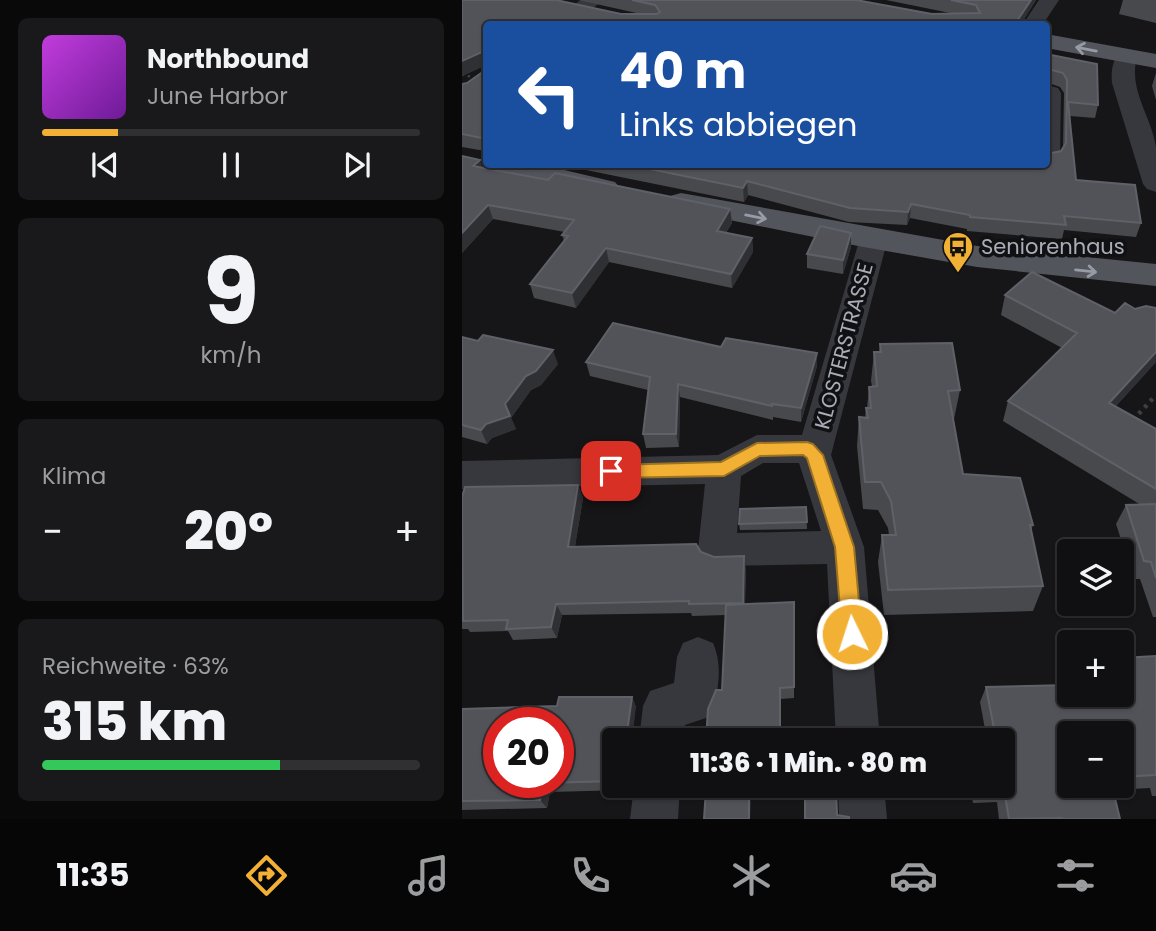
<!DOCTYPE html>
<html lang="de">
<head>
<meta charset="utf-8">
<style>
  body { margin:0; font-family:Poppins,sans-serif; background:#19191b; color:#f1f3f6; height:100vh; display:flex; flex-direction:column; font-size:26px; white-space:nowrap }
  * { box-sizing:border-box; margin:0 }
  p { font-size:23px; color:#9c9d9f }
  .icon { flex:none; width:38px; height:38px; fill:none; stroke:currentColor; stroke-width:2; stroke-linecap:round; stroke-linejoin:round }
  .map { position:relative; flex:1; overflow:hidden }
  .drawer { display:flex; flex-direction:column; gap:18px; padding:18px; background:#09090a; width:462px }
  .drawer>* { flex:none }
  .guide { position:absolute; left:21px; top:21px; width:567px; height:147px; border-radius:7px; box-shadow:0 2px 5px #0004,0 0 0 2px #303032; background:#1a4fa0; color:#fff; overflow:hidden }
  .controls { position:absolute; left:595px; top:539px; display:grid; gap:14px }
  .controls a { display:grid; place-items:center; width:77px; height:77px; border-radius:7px; background:#101012; box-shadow:0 2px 5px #0004,0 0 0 2px #303032; font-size:35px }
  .speed { position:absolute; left:21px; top:707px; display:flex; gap:14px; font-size:35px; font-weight:700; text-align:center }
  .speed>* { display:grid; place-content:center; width:91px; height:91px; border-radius:50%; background:#101012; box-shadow:0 2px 5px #0004,0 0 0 2px #303032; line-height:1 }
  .speed .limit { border:10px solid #d22; background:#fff; color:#111 }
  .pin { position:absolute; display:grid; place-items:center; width:60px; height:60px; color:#fff; margin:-30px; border-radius:14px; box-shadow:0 4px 10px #0006 }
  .me { position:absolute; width:77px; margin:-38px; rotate:356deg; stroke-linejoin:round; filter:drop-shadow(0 0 5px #0008) }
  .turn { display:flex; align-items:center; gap:24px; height:147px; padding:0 21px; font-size:32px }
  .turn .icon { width:91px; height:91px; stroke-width:2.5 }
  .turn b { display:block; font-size:49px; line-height:60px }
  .big { font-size:52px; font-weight:800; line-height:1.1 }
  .drawer .card { flex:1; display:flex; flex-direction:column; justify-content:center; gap:10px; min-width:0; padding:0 24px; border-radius:10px; background:#19191b }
  .drawer .dial { align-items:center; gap:0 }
  .dial b { font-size:91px; line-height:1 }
  .song { display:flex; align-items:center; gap:21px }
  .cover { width:84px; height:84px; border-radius:10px; background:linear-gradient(135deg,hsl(290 70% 55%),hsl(280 70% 35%)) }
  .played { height:7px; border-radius:4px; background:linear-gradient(90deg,#f2b134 20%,#303032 20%) }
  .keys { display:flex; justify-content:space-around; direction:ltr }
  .heat { display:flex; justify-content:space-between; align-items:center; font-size:38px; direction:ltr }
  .charge { height:10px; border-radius:5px; background:linear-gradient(90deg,#34c759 63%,#303032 0) }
  .trip { position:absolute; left:140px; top:728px; width:413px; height:70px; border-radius:7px; background:#101012; box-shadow:0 2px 5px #0004,0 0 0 2px #303032; font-weight:800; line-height:70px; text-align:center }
  .tabs { display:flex; height:112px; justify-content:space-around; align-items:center; background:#060607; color:#9c9d9f }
  .tabs .icon { width:49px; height:49px }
  .tabs .on { color:#f2b134 }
  .tabs b { font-size:32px; color:#f1f3f6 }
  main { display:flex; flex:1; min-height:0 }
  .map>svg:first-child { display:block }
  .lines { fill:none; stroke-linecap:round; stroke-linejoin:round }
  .path-far1 { stroke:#3d3f44; stroke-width:2.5; stroke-dasharray:2.5 3.5; stroke-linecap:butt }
  .path { stroke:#3d3f44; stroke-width:4.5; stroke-dasharray:3.5 5; stroke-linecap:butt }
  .minor { fill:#37383d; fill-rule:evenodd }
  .major { fill:#53555c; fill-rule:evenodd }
  .wall { fill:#47494d; fill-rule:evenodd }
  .shaded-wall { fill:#2f3033 }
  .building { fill:#525359; stroke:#5f6168; stroke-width:2; fill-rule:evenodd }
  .oneway { stroke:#979ba6 }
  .route { fill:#f2b134; stroke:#9d7322; stroke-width:2 }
  .labels { text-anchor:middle; stroke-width:7; stroke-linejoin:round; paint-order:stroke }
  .poi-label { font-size:21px; fill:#a8adb8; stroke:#111113; text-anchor:start }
  .street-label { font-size:21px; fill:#a8adb8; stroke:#111113 }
</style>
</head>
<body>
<main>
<section class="drawer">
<div class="card">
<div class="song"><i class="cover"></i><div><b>Northbound</b><p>June Harbor</p></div></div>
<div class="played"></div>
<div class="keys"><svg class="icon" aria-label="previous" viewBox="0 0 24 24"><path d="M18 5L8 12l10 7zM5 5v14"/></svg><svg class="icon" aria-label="pause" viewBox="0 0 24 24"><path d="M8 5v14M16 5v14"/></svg><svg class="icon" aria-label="next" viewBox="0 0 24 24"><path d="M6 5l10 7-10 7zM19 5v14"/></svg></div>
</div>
<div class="card dial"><b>9</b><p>km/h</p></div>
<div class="card"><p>Klima</p>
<div class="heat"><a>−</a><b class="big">20°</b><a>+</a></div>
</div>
<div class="card"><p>Reichweite · 63%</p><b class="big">315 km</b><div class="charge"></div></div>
</section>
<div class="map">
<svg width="694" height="819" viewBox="0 0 694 819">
  <rect width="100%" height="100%" fill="#161618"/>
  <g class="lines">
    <path class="path-far1" d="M0 74 15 79"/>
    <path class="path" d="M671 420 694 395"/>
    <path class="minor" d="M119 0H142L109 24H86L89 20Z
      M577 0H597L581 24H561Z
      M664 51 671 53 675 57C666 90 689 115 694 147 694 161 694 177 694 192L685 189 681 184 650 83C649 72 650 62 657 53Z
      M588 86 596 88 599 93 598 157 595 162 586 164 584 87Z
      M412 230 422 232 426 238 369 455 402 547 418 740H374L365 564 255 566 242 562 236 550 243 484 0 489V461L256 455 295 435H340L398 238 402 232ZM301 463H337L359 531 275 533 279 476Z
      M236 637 251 643C261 665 257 695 247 717L223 725 221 740H177L181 706 188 691 212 683 215 657 221 643Z
      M172 786H218L216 819H168Z
      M376 786H422L425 819H377Z"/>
    <path class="major" d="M584 34 694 54V68L584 48Z
      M24 158V164H77L153 182 158 188 153 194 143 197 25 170 21 164Z
      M219 193 515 246 694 264V286L515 267 396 246 208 208 204 202 208 196Z"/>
  </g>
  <path class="wall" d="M0 0 159 14H179L116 0H394L470 14H493L424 0H574L559 24H24V155L23 151 0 147V84L5 83 22 71V66L0 76Z
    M661 0H694V23L657 14Z
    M584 54 636 105 633 118 608 116 614 180 679 223 674 237 602 230 600 239 505 231V229L448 218 445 225 387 222 286 195 282 202 114 168 113 164H584ZM587 83 598 87 602 93 601 148 599 151 590 153 587 150 585 85Z
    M694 73V100L690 86Z
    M21 168 86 180 268 209 270 223 264 233 290 238 291 252 270 288 147 262 114 308 72 298 68 284 102 241 100 235 103 232 31 219 0 253Z
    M389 233V247L381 274 345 268V254Z
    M543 295 653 313 673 309 694 308V362L654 406 694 429V617H691L678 579H672L654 524 664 505H679L541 421 546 401 600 348 539 315Z
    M0 337 96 364 79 385 69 390 49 418 54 429 30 438 25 444 0 437Z
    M418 344 498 390 492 419H491L501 474 571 525 569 531 581 586 571 611 422 615 416 562 420 535H427L426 528 416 510 401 509 395 446 397 417 403 418 404 408H405L407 387 410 386 409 381 412 352H417Z
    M259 347 355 366 339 422 311 417V420L218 397 217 447 184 448 181 434 186 390 128 376 124 362Z
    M116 485 121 498 113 546 239 552 284 568 283 604 332 602V698L319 699 260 690 264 615 230 616 229 613 100 615 95 638 51 640 46 631 8 632 6 629H0V497Z
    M344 507 345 529 278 530 277 524Z
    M694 656V796H690L688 788 651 790 658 819H537L535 802 511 803 508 786H541L525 740 518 702 524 687 607 695ZM660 733V786H607Z
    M170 697 174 707 152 740V786H164L163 790 88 792 85 808 0 810V709L95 706Z
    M319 786V796L243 797 240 789Z"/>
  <path class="shaded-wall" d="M569 0H574L559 24H553Z
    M22 51 24 65 0 76V61Z
    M590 70 587 83 584 85V74Z
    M18 160 23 174 11 166Z
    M285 181 286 195 282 202 281 188Z
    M449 204 448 218 445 225 446 212Z
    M26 205 31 219 0 253V233Z
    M268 209 270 223 256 245 255 231Z
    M389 233V247L381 274V260Z
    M290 238 291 252 270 288 269 274Z
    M144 248 147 262 114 308 110 293Z
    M91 350 96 364 79 385 69 390 49 418 54 429 30 438 25 444 19 430 24 424 43 404 64 376Z
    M694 352V362L639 422 647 403Z
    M355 353V366L339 422V408Z
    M216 384 218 397 217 447 214 434Z
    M116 485 121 498 111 559 106 547Z
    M282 556 284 568 282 615 281 603Z
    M94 604 100 615 95 638 89 627Z
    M170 697 174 707 170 740H164Z
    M81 783 88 792 85 808 78 800Z
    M287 788 289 796 288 819H287Z"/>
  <path class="building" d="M0 0H94L159 14H195L198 12 193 5 170 0H394L470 14 518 13 514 5 489 0H569L553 24H24V148H22L20 138 0 134V84L5 83 22 71V51L0 61Z
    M584 54 635 64 636 105 606 102 614 180 673 185 679 223 602 216 604 225 508 217V215L449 204 446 212 388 208 285 181 281 188 163 164H584V80L587 150 590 153 599 151 604 143 605 80 601 73 590 70 584 74Z
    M0 156 18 160 11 166 86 180 93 173 268 209 255 231 290 238 269 274 144 248 110 293 68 284 106 236 100 235 112 220 26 205 0 233Z
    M358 226 389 233 381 260 345 254Z
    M570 272 653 313 663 303 673 309 684 306 694 308V352L647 403 694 429V489L546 401 615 333 543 295Z
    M151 323 259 347 264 338 355 353 339 408 310 404V406L216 384 214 434H181L188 377 124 362Z
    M21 335 91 350 74 371 64 376 43 404 48 416 24 424 19 430 0 425V337L16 341Z
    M490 343 498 390 486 391 501 474 558 478 571 525H568L581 586 426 590 420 535H434L429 501 419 482H403L397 417 406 418 404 408H409L407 387 415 386 412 352H419L418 344Z
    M116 485 106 547 234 544 239 552 252 557 282 556 281 603 227 604V601L94 604 89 627 44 629 46 620 1 621 0 497 3 487Z
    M694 504V578L689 562 682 561 664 505Z
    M344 507 345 522 277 524 278 509Z
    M332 602V687L318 688V740H244L246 709 254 690H260L264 605Z
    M694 656V775L660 777V733H607V786H650L658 819H600V818L547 819 542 789 517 790 516 786H541V740H524L534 739 524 687 607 685V695H660V658Z
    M97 697H170L164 740H152V781L81 783 78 800 0 801V709L95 706ZM37 723H96V782H37Z
    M240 786H318V788H287V819H242L244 789H240Z
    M374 789 375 815 387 817V819H343V790Z"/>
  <defs><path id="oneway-shaft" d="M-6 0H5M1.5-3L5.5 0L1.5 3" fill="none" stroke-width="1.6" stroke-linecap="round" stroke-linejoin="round" transform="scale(1.75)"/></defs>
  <g class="oneway">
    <use href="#oneway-shaft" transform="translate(624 49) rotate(-169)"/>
    <use href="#oneway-shaft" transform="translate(294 217) rotate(11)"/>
    <use href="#oneway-shaft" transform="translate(624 271) rotate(6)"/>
  </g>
  <path class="route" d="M345 442 351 444 361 455 392 547 400 634 397 640 390 643 383 640 380 634 373 547 345 458 341 455 298 456 262 476 149 478 143 476 141 471 143 467 149 465 259 462 295 443Z"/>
  <defs>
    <g id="bus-pin" transform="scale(1.575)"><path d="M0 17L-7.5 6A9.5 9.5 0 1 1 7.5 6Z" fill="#f2b134" stroke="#111113"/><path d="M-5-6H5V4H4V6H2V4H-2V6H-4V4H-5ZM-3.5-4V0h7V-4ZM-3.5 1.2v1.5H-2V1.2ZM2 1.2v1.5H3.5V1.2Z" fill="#111"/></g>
  </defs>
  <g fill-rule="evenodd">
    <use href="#bus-pin" x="496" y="247"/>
  </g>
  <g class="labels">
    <g class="poi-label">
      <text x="519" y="254">Seniorenhaus</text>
    </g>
    <g class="street-label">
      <text transform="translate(382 346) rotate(-75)" y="7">KLOSTERSTRASSE</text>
    </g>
  </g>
</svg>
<div class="controls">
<a><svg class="icon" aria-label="layers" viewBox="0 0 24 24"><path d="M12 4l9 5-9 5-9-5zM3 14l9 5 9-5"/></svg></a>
<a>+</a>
<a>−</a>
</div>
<div class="speed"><div class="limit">20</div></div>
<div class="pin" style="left:149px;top:471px;background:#d93025"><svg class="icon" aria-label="arrive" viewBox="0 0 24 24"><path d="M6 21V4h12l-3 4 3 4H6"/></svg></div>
<svg class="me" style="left:390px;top:634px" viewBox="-20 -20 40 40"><circle r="17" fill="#f2b134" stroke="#fff" stroke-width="3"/><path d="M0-11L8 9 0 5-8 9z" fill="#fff"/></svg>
<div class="trip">11:36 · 1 Min. · 80 m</div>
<div class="guide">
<div class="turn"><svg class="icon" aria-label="left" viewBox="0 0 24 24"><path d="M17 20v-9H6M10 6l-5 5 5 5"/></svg><div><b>40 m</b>Links abbiegen</div></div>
</div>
</div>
</main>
<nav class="tabs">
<b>11:35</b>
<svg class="icon on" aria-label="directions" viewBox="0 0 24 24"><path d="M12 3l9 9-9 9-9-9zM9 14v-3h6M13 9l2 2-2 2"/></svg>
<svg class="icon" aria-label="music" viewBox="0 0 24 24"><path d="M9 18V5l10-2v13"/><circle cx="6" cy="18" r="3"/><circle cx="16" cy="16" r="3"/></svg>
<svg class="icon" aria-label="phone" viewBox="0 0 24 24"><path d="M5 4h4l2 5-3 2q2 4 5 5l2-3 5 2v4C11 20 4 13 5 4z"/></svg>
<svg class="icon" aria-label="climate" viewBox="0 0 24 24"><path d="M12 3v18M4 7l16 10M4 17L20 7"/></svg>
<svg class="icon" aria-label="car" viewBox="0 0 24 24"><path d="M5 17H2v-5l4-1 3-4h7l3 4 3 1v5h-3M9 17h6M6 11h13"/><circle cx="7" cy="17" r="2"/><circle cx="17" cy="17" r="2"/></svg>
<svg class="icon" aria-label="filters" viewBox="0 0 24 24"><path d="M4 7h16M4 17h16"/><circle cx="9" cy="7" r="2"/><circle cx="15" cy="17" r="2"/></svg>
</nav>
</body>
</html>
